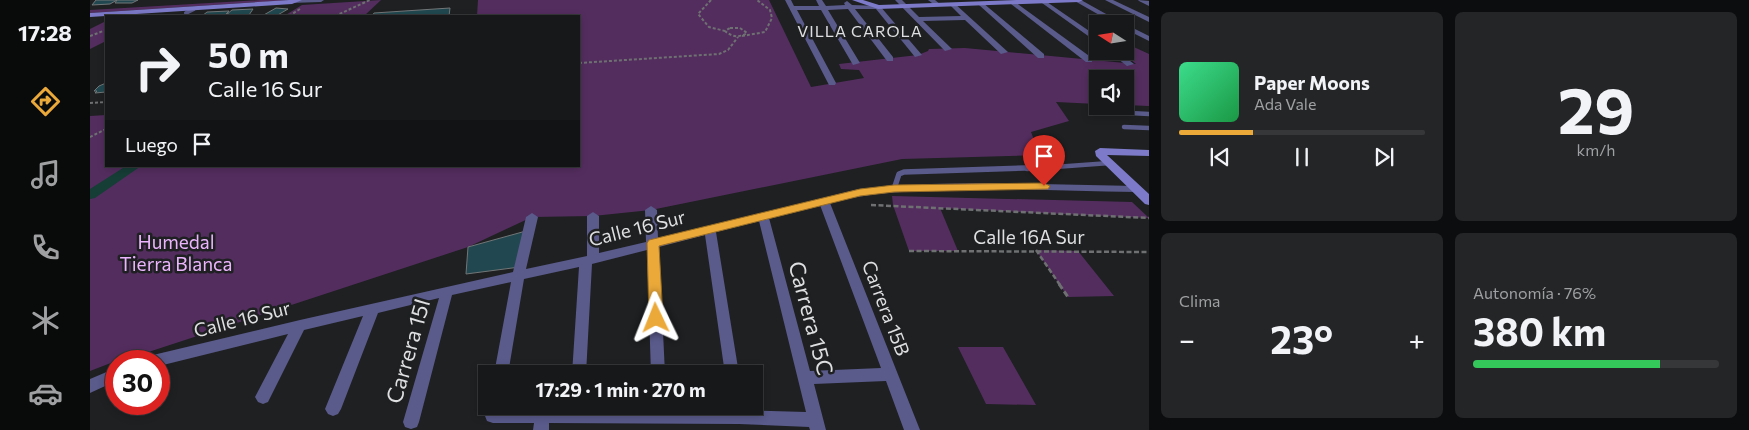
<!DOCTYPE html>
<html lang="es">
<head>
<meta charset="utf-8">
<style>
  body { margin:0; font-family:Commissioner,sans-serif; background:#232527; color:#f1f3f6; height:100vh; display:flex; flex-direction:column; font-size:19px; white-space:nowrap }
  * { box-sizing:border-box; margin:0 }
  p { font-size:16px; color:#9ea0a2 }
  .icon { flex:none; width:28px; height:28px; fill:none; stroke:currentColor; stroke-width:2; stroke-linecap:round; stroke-linejoin:round }
  .map { position:relative; flex:1; overflow:hidden }
  .sheet { display:flex; flex-direction:column; gap:12px; padding:12px; background:#0c0d0e; width:600px }
  .sheet>* { flex:none }
  .banner { position:absolute; left:15px; top:15px; width:475px; height:152px; border-radius:0px; box-shadow:0 2px 8px #0003,0 0 0 1px #353739; background:#16181a; color:#f1f3f6; overflow:hidden }
  .needle { width:32px; rotate:282deg }
  .tools { position:absolute; left:999px; top:15px; display:grid; gap:10px }
  .tools a { display:grid; place-items:center; width:45px; height:45px; border-radius:0px; background:#16181a; box-shadow:0 2px 8px #0003,0 0 0 1px #353739; font-size:25px }
  .speed { position:absolute; left:15px; top:350px; display:flex; gap:10px; font-size:25px; font-weight:700; text-align:center }
  .speed>* { display:grid; place-content:center; width:65px; height:65px; border-radius:50%; background:#16181a; box-shadow:0 2px 8px #0003,0 0 0 1px #353739; line-height:1 }
  .speed .limit { border:8px solid #d22; background:#fff; color:#111 }
  .pin { position:absolute; display:grid; place-items:center; width:42px; height:42px; color:#fff; margin:-51px -21px; border-radius:50% 50% 50% 0; rotate:-45deg; box-shadow:0 0 5px #0007 }
  .pin .icon { rotate:45deg }
  .me { position:absolute; width:55px; margin:-28px; rotate:358deg; stroke-linejoin:round; filter:drop-shadow(0 0 4px #0008) }
  .turn { display:flex; align-items:center; gap:18px; height:105px; padding:0 20px; font-size:22px }
  .turn .icon { width:65px; height:65px; stroke-width:2.5 }
  .turn b { display:block; font-size:35px; line-height:42px }
  .then { display:flex; align-items:center; height:48px; padding:0 20px; background:#0003; gap:10px; font-size:19px }
  .big { font-size:38px; font-weight:700; line-height:1.1 }
  .sheet .card { flex:1; display:flex; flex-direction:column; justify-content:center; gap:8px; min-width:0; padding:0 18px; border-radius:8px; background:#232527 }
  .sheet .dial { align-items:center; gap:0 }
  .dial b { font-size:65px; line-height:1 }
  .song { display:flex; align-items:center; gap:15px }
  .cover { width:60px; height:60px; border-radius:8px; background:linear-gradient(135deg,hsl(150 70% 55%),hsl(140 70% 35%)) }
  .played { height:5px; border-radius:2px; background:linear-gradient(90deg,#eba939 30%,#353739 30%) }
  .keys { display:flex; justify-content:space-around; direction:ltr }
  .heat { display:flex; justify-content:space-between; align-items:center; font-size:28px; direction:ltr }
  .charge { height:8px; border-radius:4px; background:linear-gradient(90deg,#34c759 76%,#353739 0) }
  .sheet .tiles { flex:1; display:grid; gap:12px; grid-template-columns:repeat(2,1fr) }
  .trip { position:absolute; left:388px; top:365px; width:285px; height:50px; border-radius:0px; background:#16181a; box-shadow:0 2px 8px #0003,0 0 0 1px #353739; font-weight:700; line-height:50px; text-align:center }
  main { display:flex; flex:1; min-height:0 }
  .tab-bar { display:flex; flex-direction:column; width:90px; justify-content:space-around; align-items:center; background:#090a0a; color:#9ea0a2 }
  .tab-bar .icon { width:35px; height:35px }
  .tab-bar .selected { color:#eba939 }
  .tab-bar b { font-size:22px; color:#f1f3f6 }
  .map>svg:first-child { display:block }
  .green { fill:#532d5e }
  .lines { fill:none; stroke-linecap:round; stroke-linejoin:round }
  .canal { fill:#163d36; fill-rule:evenodd }
  .building { fill:#214850; stroke:#727677 }
  .path-far2 { stroke:#6e7072; stroke-width:2; stroke-dasharray:3 2; stroke-linecap:butt }
  .path-far1 { stroke:#6e7072; stroke-width:2.5; stroke-dasharray:5 2.5; stroke-linecap:butt }
  .path { stroke:#6e7072; stroke-width:3; stroke-dasharray:6 3; stroke-linecap:butt }
  .lane-far2 { stroke:#5a5a8b; stroke-width:4 }
  .lane-far1 { stroke:#5a5a8b; stroke-width:4.5 }
  .lane { stroke:#5a5a8b; stroke-width:5.5 }
  .street { fill:#5a5a8b; fill-rule:evenodd }
  .secondary { fill:#7c7ac9; fill-rule:evenodd }
  .route { fill:#eba939; stroke:#996e25 }
  .labels { text-anchor:middle; stroke-width:5; stroke-linejoin:round; paint-order:stroke }
  .far-neighbourhood-label { font-size:16px; letter-spacing:1px; fill:#dedfe1; stroke:#1e2022 }
  .street-label { font-size:19px; fill:#dedfe1; stroke:#1e2022 }
  .park-label { font-size:19px; fill:#ebb4fd; stroke:#1e2022 }
  .near-street-label { font-size:22px; fill:#dedfe1; stroke:#1e2022 }
</style>
</head>
<body>
<main>
<nav class="tab-bar">
<b>17:28</b>
<svg class="icon selected" aria-label="directions" viewBox="0 0 24 24"><path d="M12 3l9 9-9 9-9-9zM9 14v-3h6M13 9l2 2-2 2"/></svg>
<svg class="icon" aria-label="music" viewBox="0 0 24 24"><path d="M9 18V5l10-2v13"/><circle cx="6" cy="18" r="3"/><circle cx="16" cy="16" r="3"/></svg>
<svg class="icon" aria-label="phone" viewBox="0 0 24 24"><path d="M5 4h4l2 5-3 2q2 4 5 5l2-3 5 2v4C11 20 4 13 5 4z"/></svg>
<svg class="icon" aria-label="climate" viewBox="0 0 24 24"><path d="M12 3v18M4 7l16 10M4 17L20 7"/></svg>
<svg class="icon" aria-label="car" viewBox="0 0 24 24"><path d="M5 17H2v-5l4-1 3-4h7l3 4 3 1v5h-3M9 17h6M6 11h13"/><circle cx="7" cy="17" r="2"/><circle cx="17" cy="17" r="2"/></svg>
</nav>
<div class="map">
<svg width="1059" height="430" viewBox="0 0 1059 430">
  <rect width="100%" height="100%" fill="#1e2022"/>
  <path class="green" d="M171 0H203L0 13V10Z
    M291 0 274 16H194L212 5Z
    M388 0H679L721 87 774 78 769 70 751 69 749 64 828 55 838 51 839 49 875 48 1046 64 1030 51H1035V43L1059 54V106L1035 105V79H1008L1007 104 966 102 979 121 941 132 950 155 812 159 561 210 503 216 442 217 378 247 31 361H26L0 371V116L16 115V166H489V16H387Z
    M16 21V41L0 49V29Z
    M802 196 1042 202 1059 218 850 208 868 251H819L803 205Z
    M946 250 988 251 1024 296 978 297Z
    M868 347H913L946 405 896 404Z"/>
  <g class="lines">
    <path class="canal" d="M36 166H51L5 198 0 199V189Z"/>
  </g>
  <path class="building" d="M6 0H27L20 4 2 5Z
    M27 0H48L42 3H25Z
    M186 8 198 9 186 16H172Z
    M360 8 359 16H282L284 13Z
    M163 9 159 15 138 16 139 14H137L142 10Z
    M139 11 134 16H112L117 12Z
    M16 83V92L5 93 7 91H4L9 86Z
    M436 231 430 267 376 274 378 247Z"/>
  <g class="lines">
    <path class="path-far2" d="M621 0 608 14 619 27 635 31
      M199 16 210 9
      M245 16 280 0
      M640 28H650L657 33C649 38 642 37 635 31Z
      M0 36 16 30
      M652 36 675 32 682 18 680 10 667 0
      M489 63 629 54 638 50 648 37
      M0 103 16 102
      M0 137 16 129"/>
    <path class="path-far1" d="M781 205 1059 218
      M946 250 970 285
      M819 251 1059 252"/>
    <path class="path" d="M969 284 978 297"/>
    <path class="lane-far2" d="M96 13 104 9"/>
    <path class="lane-far1" d="M1001 111 1059 114
      M1034 127 1059 128
      M937 169 1020 163"/>
    <path class="lane" d="M804 189 809 174 814 172 966 167"/>
    <path class="street" d="M202 0H234L231 2 200 3 199 2Z
      M695 0H701L704 6H729L726 0H732L736 6 755 5 754 3 757 1 762 5 790 6 832 55 825 57 786 9H765L803 57V61H797L758 9 738 10 770 63 763 65 731 10H707L746 83 745 85H739Z
      M805 0H812L829 17 871 16 859 4 864 3 918 52 911 54 875 20 833 21 862 49 855 51Z
      M838 0H845L851 5 846 6Z
      M954 0 1008 37V43L952 3 951 2Z
      M983 0H991L1034 24H1025Z
      M1015 0H1023L1059 17V22Z
      M1048 0 1059 1V6L1049 1Z
      M921 2H925L1002 58V62H996L921 4Z
      M889 3H893L954 54V58H948L889 5Z
      M1035 24 1059 36V41L1035 29Z
      M1018 51H1027L1044 64 1037 66Z
      M908 183 1046 186 1051 189 1046 192C985 191 923 188 862 190 821 191 780 192 740 203L830 430H814L796 381 724 384 736 430H720L719 427 649 424 459 423V430H443L444 423H403L397 421 395 416 397 406H413L412 409 649 410 716 412 669 221 626 232 649 374H635L615 235 569 247 575 374H561L557 250 502 264 496 374H482L489 267 434 279 418 374H404L421 282 362 295 329 422 327 427 321 429 315 427 313 422 349 298 288 313 251 409 248 414 243 416 238 414 235 409 273 316 214 330 178 402 173 404 168 402 165 397 198 334 69 366V361H56L58 357 63 355 210 320 423 272 436 217 442 213 448 217 436 269 497 256V216L503 212 509 216V253L556 242 555 210 561 206 567 210 568 239 769 189 838 184ZM730 205 791 368 720 371 679 218Z
      M26 368V381L0 393V379Z"/>
    <path class="secondary" d="M199 0H212L202 4 0 17V13Z
      M762 0H773L789 5 926 0H993L989 2 788 9Z
      M1010 148 1059 150V156L1017 155 1059 194V205L1055 204 1006 156 1005 151Z"/>
  </g>
  <path class="route" d="M954 183 960 186 958 189 804 192 770 196 569 246 573 318 571 322 566 323 561 322 559 318 557 243 559 240 770 189 804 185Z"/>
  <g class="labels">
    <g class="far-neighbourhood-label">
      <text x="770" y="37">VILLA CAROLA</text>
    </g>
    <g class="street-label">
      <text transform="translate(547 228) rotate(-14)" y="7">Calle 16 Sur</text>
      <text x="939" y="244">Calle 16A Sur</text>
      <text transform="translate(796 308) rotate(69)" y="7">Carrera 15B</text>
      <text transform="translate(152 319) rotate(-14)" y="7">Calle 16 Sur</text>
    </g>
    <g class="park-label">
      <text x="86" y="249">Humedal<tspan x="86" dy="22">Tierra Blanca</tspan></text>
    </g>
    <g class="near-street-label">
      <text transform="translate(721 318) rotate(75)" y="8">Carrera 15C</text>
      <text transform="translate(318 351) rotate(-74)" y="8">Carrera 15I</text>
    </g>
  </g>
</svg>
<div class="tools">
<a><svg class="needle" viewBox="-14 -14 28 28"><path d="M0-13l5 13h-10z" fill="#e53935"/><path d="M0 13l5-13h-10z" fill="#9ea0a2"/></svg></a>
<a><svg class="icon" aria-label="sound" viewBox="0 0 24 24"><path d="M4 9h4l5-4v14l-5-4H4zM17 9q2 3 0 6"/></svg></a>
</div>
<div class="speed"><div class="limit">30</div></div>
<div class="pin" style="left:954px;top:186px;background:#d93025"><svg class="icon" aria-label="arrive" viewBox="0 0 24 24"><path d="M6 21V4h12l-3 4 3 4H6"/></svg></div>
<svg class="me" style="left:566px;top:318px" viewBox="-20 -20 40 40"><path d="M0-17L14 15 0 8-14 15z" fill="#eba939" stroke="#fff" stroke-width="4"/></svg>
<div class="trip">17:29 · 1 min · 270 m</div>
<div class="banner">
<div class="turn"><svg class="icon" aria-label="right" viewBox="0 0 24 24"><path d="M7 20v-9h11M14 6l5 5-5 5"/></svg><div><b>50 m</b>Calle 16 Sur</div></div>
<div class="then">Luego<svg class="icon" aria-label="arrive" viewBox="0 0 24 24"><path d="M6 21V4h12l-3 4 3 4H6"/></svg></div>
</div>
</div>
<section class="sheet">
<div class="tiles">
<div class="card">
<div class="song"><i class="cover"></i><div><b>Paper Moons</b><p>Ada Vale</p></div></div>
<div class="played"></div>
<div class="keys"><svg class="icon" aria-label="previous" viewBox="0 0 24 24"><path d="M18 5L8 12l10 7zM5 5v14"/></svg><svg class="icon" aria-label="pause" viewBox="0 0 24 24"><path d="M8 5v14M16 5v14"/></svg><svg class="icon" aria-label="next" viewBox="0 0 24 24"><path d="M6 5l10 7-10 7zM19 5v14"/></svg></div>
</div>
<div class="card dial"><b>29</b><p>km/h</p></div>
<div class="card"><p>Clima</p>
<div class="heat"><a>−</a><b class="big">23°</b><a>+</a></div>
</div>
<div class="card"><p>Autonomía · 76%</p><b class="big">380 km</b><div class="charge"></div></div>
</div>
</section>
</main>
</body>
</html>
